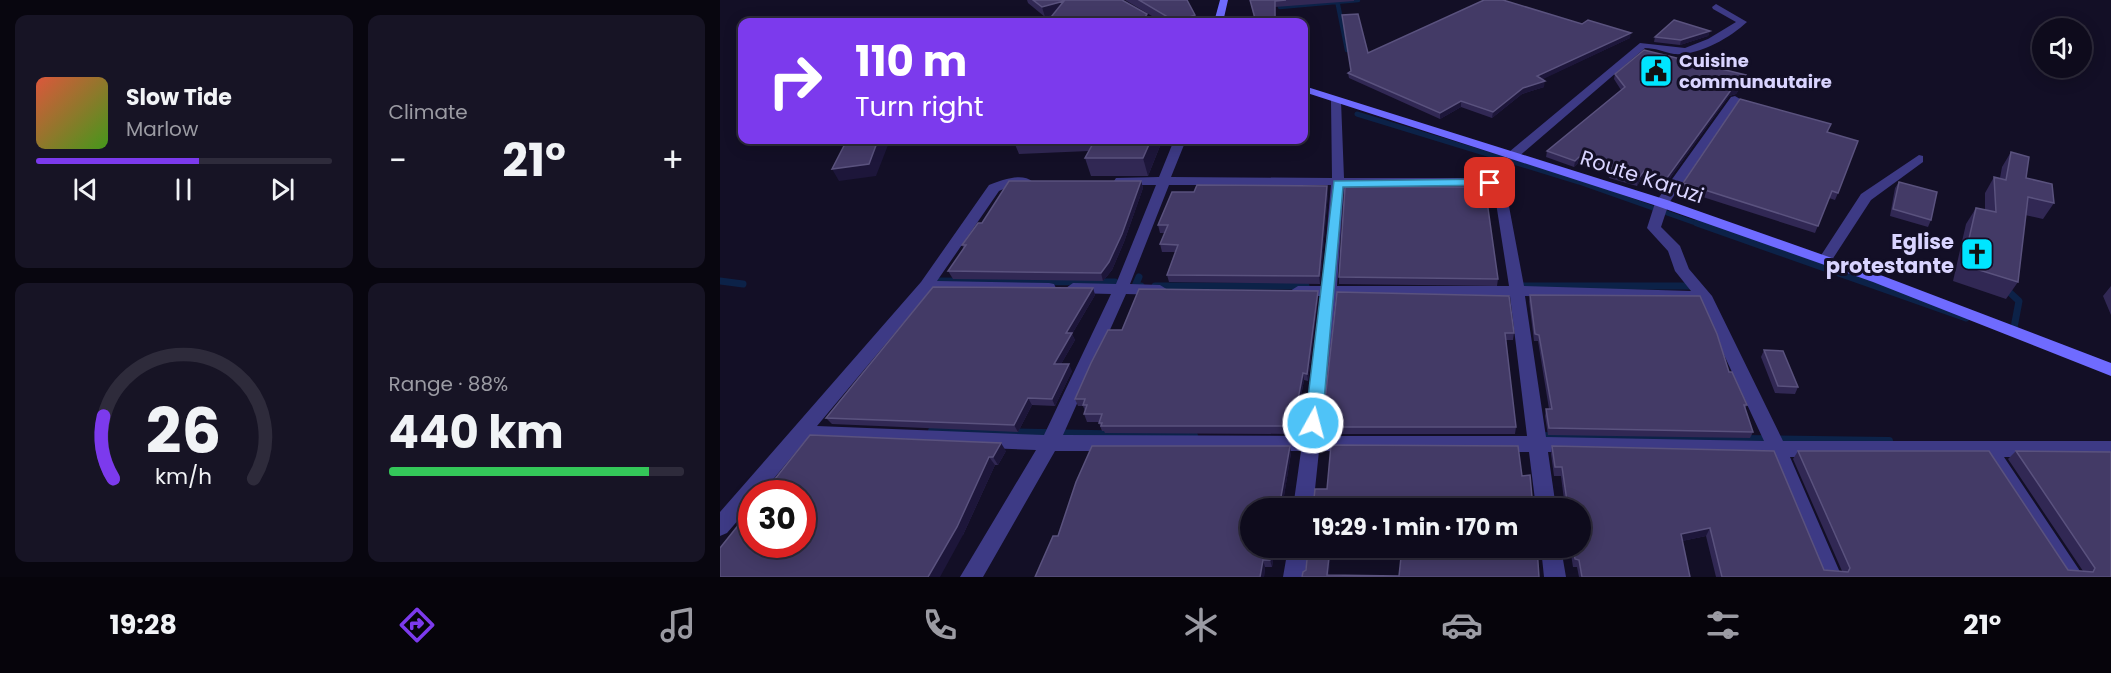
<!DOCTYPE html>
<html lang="en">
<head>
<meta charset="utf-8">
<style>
  body { margin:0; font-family:Poppins,sans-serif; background:#171425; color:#f1f3f6; height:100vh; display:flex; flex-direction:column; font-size:22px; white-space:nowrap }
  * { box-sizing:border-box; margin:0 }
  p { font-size:20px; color:#9b9ba3 }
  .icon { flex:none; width:33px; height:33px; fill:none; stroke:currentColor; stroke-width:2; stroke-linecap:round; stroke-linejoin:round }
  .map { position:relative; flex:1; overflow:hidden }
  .sheet { display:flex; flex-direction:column; gap:15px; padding:15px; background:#08060f; width:720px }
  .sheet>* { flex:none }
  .guide { position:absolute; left:18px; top:18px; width:570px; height:126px; border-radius:12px; box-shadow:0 3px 15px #0003,0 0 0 2px #2e2b3b; background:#7c3aed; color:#fff; overflow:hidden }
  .tools { position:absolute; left:1312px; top:18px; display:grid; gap:12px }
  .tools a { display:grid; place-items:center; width:60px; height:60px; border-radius:50%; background:#0e0b1c; box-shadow:0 3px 15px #0003,0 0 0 2px #2e2b3b; font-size:30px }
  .speed { position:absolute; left:18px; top:480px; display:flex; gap:12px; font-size:30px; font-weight:700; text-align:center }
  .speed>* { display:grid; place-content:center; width:78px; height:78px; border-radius:50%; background:#0e0b1c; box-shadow:0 3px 15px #0003,0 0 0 2px #2e2b3b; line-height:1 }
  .speed .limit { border:9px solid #d22; background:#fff; color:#111 }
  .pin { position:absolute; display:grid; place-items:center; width:51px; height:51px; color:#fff; margin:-26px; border-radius:12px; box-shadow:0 3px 9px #0006 }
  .me { position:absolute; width:66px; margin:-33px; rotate:7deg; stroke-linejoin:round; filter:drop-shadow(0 0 4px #0008) }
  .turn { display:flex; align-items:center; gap:21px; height:126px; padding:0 18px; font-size:27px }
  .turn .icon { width:78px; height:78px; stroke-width:2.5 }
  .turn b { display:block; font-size:42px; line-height:51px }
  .big { font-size:45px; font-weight:700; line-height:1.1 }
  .sheet .widget { flex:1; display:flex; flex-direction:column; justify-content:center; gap:9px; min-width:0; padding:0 21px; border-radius:12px; background:#171425 }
  .sheet .dial { align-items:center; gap:0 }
  .dial svg { height:156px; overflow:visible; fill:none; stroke:#2e2b3b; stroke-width:7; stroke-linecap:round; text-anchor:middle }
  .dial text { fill:#f1f3f6; stroke:none }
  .song { display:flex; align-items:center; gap:18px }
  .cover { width:72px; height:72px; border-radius:9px; background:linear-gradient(135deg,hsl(10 70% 55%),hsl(100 70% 35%)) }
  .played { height:6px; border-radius:3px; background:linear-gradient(90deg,#7c3aed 55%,#2e2b3b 55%) }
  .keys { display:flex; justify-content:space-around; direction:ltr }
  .heat { display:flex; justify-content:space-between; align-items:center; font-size:33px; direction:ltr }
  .charge { height:9px; border-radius:4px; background:linear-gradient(90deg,#34c759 88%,#2e2b3b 0) }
  .sheet .tiles { flex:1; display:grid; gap:15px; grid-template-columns:repeat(2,1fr) }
  .trip { position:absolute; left:520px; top:498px; width:351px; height:60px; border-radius:30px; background:#0e0b1c; box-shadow:0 3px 15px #0003,0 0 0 2px #2e2b3b; font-weight:700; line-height:60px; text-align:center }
  .dock { display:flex; height:96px; justify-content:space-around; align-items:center; background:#06040b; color:#9b9ba3 }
  .dock .icon { width:42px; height:42px }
  .dock .active { color:#7c3aed }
  .dock b { font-size:27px; color:#f1f3f6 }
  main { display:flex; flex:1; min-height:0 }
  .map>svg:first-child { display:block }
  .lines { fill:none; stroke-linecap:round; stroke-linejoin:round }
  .stream-far3 { stroke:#0c2248; stroke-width:4.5 }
  .stream-far2 { stroke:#0c2248; stroke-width:5 }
  .stream-far1 { stroke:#0c2248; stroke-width:7 }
  .stream { stroke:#0c2248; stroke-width:8 }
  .street { fill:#3d3a85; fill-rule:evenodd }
  .secondary { fill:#6f6bff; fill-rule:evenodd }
  .wall { fill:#312854 }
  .shaded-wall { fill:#1d163a }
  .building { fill:#433a66; stroke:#5a527e; stroke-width:1.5 }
  .route { fill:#4fc3f7; stroke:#337fa1; stroke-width:1.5 }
  .labels { text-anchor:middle; stroke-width:6; stroke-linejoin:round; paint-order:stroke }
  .far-poi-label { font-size:18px; font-weight:bold; fill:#d9d4ff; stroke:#130f26; text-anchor:start }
  .street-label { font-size:21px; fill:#d9d4ff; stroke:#130f26 }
  .poi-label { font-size:21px; font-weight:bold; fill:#d9d4ff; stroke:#130f26; text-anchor:end }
</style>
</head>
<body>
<main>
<section class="sheet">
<div class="tiles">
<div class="widget">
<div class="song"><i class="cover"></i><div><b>Slow Tide</b><p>Marlow</p></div></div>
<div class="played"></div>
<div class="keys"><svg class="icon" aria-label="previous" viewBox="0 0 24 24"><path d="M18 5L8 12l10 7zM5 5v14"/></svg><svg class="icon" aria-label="pause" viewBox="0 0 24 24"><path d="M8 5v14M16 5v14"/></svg><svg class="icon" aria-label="next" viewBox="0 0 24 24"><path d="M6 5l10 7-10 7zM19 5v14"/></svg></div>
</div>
<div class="widget"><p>Climate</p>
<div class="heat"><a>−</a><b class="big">21°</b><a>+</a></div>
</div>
<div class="widget dial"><svg viewBox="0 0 100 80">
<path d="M14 69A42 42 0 1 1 86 69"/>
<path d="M14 69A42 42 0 0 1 9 37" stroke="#7c3aed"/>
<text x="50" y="56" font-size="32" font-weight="700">26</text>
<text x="50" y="72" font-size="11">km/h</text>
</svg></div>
<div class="widget"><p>Range · 88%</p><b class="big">440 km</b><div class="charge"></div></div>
</div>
</section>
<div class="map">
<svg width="1391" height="577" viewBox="0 0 1391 577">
  <rect width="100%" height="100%" fill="#130f26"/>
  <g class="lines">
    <path class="stream-far3" d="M617 0 627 50
      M560 7 638 0"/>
    <path class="stream-far2" d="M637 114 859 182 981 225"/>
    <path class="stream-far1" d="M977 223 1246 318
      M419 277 415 286H421
      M0 281 23 284
      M217 281 395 282
      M435 286H586
      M798 286H970
      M1288 287 1287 290 1299 301 1293 333"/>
    <path class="stream" d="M212 431 474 436
      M818 436 1169 441"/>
    <path class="street" d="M391 0H401L437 22H426Z
      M996 4 1027 22C1010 38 978 56 954 54 944 52 935 48 925 48L797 158H789V152L920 43 965 48 988 39 1016 22 993 9 992 7Z
      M1015 96 1020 99 949 203 941 227 960 246 969 269 992 296 1063 441H1391V457H1284L1364 577H1341L1263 457H1070L1122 577H1100L1051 457 828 452 836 508H816L809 452 599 451 593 508H573L581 451H335L263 577H240L316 450 85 441 41 494H32V504L7 533 0 536V512L201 282 269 185C282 180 302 172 313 182L311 185 290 186 279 191 217 281 329 283 334 284 336 288 334 292 210 291 97 426 324 435 391 294 353 293 346 288 353 283 396 284 436 185H400L394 181 396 178 439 177 454 140H466L451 177 612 178 611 101 616 98 621 101 624 178H770L785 185 804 286 971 291 955 271 948 251 927 228 935 203 1011 97ZM449 185H611L602 286H578L570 291 578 296H601L583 436 343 435 406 294 440 295 448 290 440 285 410 284ZM624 185 767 186 774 190 789 286H617ZM616 296H790L807 436H601ZM805 296 979 301 1044 441 826 437Z
      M1199 155 1203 156V162L1151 200 1110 263H1100L1098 260 1141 194Z
      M568 548H588L585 577H563Z
      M821 548H841L846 577H824Z"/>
    <path class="secondary" d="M500 0H508L503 22H494Z
      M584 86 947 200 1163 276 1391 363V376L1153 282 937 206 584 92Z"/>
  </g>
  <path class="wall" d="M307 0H402L427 14 429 22H327L333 15 325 17 308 3Z
    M405 0H467L475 15 477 22H442Z
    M530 0H634V1L555 7 556 22H535Z
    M622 15 648 53 910 38 822 79 824 87 802 94 772 118 741 107 720 119 629 78 628 73 631 71Z
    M990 31 988 36 960 45 934 42 935 37Z
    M895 74 1025 81 1016 94 1009 96 945 185 922 177 917 186 889 178 890 174 857 164 854 167 826 157 827 151 901 90 894 79Z
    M1107 132 1118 193 1115 200 1109 198 1095 233 961 190 963 183Z
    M296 140H438L440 146 428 176H371L365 158 369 151 299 154 294 142Z
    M1291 152 1306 178 1334 203 1323 219 1305 215 1298 282 1286 299 1233 281 1246 224 1256 208 1265 210V193L1274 177 1280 178 1282 167Z
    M421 181 423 188 404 242 392 270 383 281 233 279 228 271 244 249 242 245 262 223Z
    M1179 182 1211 220 1208 227 1170 216 1175 188Z
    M608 193 600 284 449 282 447 275 456 252H442L440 244 445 233H440L438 225Z
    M619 277 778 279 777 286 619 284Z
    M1391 286V315L1383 296Z
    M373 288 375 295 352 334 355 340 341 364 352 371 335 406 312 405 298 432 112 424 106 418Z
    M598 291V298L588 381 584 380 574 434 385 433 384 431H382L379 423 380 422H367L364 414 365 411 363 406H358L355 399 402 330Z
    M617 292 794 333 793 340H786L796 427 795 434H615L614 426H604L603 419Z
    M810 295 1009 372 1027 405 1025 409 1033 432 1030 438 828 435 825 416 826 409H829L818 341H814L809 301Z
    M1044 350 1078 387 1075 394 1055 393 1041 357Z
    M832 446 1104 570 1122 571 1073 459 1078 451 1348 570 1363 571 1288 459 1296 451 1391 577H996L986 536 962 541 970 577H859L857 567H853L850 548H861V508H845L841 476H834L831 454Z
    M286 451 278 465H275L243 535 82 494Z
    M571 453 562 508H531L555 548 552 567H545L544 577H315L338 536Z
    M802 476 813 508H593L607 489Z"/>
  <path class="shaded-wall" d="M344 1 347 11 325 17 322 7Z
    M427 14 429 22H422Z
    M475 15 477 22H456Z
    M990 31 988 36 960 45 961 40Z
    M911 33 910 38 817 82V76Z
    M1026 75 1025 81 1016 94 1009 96 945 185 947 178 1011 90Z
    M825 81 824 87 802 94 772 118 773 112 803 88Z
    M741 101V107L720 119V113Z
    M158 140H170L156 176 119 181 112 169Z
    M431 140H438L440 146 428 176 423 158Z
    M859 157 857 164 854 167 855 161Z
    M924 171 922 177 917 186 918 179Z
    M421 181 423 188 404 242 392 270 383 281 381 273Z
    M607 186 608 193 600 284 599 276Z
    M373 288 375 295 352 334 355 340 337 371 334 364 346 333Z
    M598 291V298L588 381 587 374Z
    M349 364 352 371 335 406 332 399Z
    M583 373 584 380 574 434 573 426Z
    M308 398 312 405 298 432 294 425Z
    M281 443 286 451 278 465 273 457Z
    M570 446 571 453 562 508H559Z
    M269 457 275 465 243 535 220 577H208Z
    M990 528 986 536 957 542 961 534Z
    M552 548H555L552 567 550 560Z
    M610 548H611L609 577 607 575Z
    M543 560 545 567 544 577H540Z"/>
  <path class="building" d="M313 0H402L427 14 422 22H327L344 1 322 7Z
    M419 0H467L475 15 456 22Z
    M530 0H566L555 1V22H536Z
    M764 0H783L862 24 868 20 911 33 817 76 825 81 803 88 773 112 741 101 720 113 628 73 631 71 622 15 638 14 648 53Z
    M954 20 990 31 961 40 935 37Z
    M924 50 1026 75 1018 88 1011 90 947 178 924 171 918 179 890 171 893 168 859 157 855 161 827 151 905 87 895 74Z
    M1020 99 1111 124 1107 132 1138 141 1118 193 1112 191 1098 226 963 183Z
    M127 140H158L149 164 112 169Z
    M296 140H354L294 142Z
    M375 140H431L423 158H365Z
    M1291 152 1309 157 1306 178 1332 184 1334 203 1308 197 1298 282 1243 265 1256 208 1276 212 1274 177 1286 180Z
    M289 181H421L402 234 389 262 381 273 228 271 246 245H242L258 223H262Z
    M1179 182 1217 192 1211 220 1173 209Z
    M477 185 607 186 599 276 447 275 458 245 440 244 448 225H438L452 192H474Z
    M625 187H765L778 279 619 277Z
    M213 287 373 288 346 333H352L334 364H349L332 399 308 398 294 425 106 418Z
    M419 289 598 291 587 374 583 373 573 426H381L382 423H379L382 414H364L367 405H363L365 399H355L371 363 388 330H402Z
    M617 292 789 296 794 333H785L796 427H614V419H603Z
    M810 295 980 296 997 334 1009 372H1012L1027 405H1024L1033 432 829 428 826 409H832L819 335 815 334Z
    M1044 350 1063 351 1078 387 1058 386Z
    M90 435 281 443 273 457H269L237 527 208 577H0V548L32 508V544H82V494H43Z
    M611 445 798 446 802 476 810 475 813 508H686L687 503H626V508H593L595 489H607Z
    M372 446H570L559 508H531V548H552L550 560H543L540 577H315L333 536H338L356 482Z
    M832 446 1054 451 1104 570 1128 572 1130 568 1078 451H1269L1348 570 1373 572 1375 568 1296 451 1391 452V577H1002L990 528 961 534 970 577H862L859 560 855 559 853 548H861V508H848L842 467H835Z
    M588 548H610L607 575 679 576 682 548H817L819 577H582L583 572 586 570Z"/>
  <path class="route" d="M770 179 774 180V185L623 187 602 423 599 428H588L585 423 614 181Z"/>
  <defs>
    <g id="civic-square" transform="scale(1.725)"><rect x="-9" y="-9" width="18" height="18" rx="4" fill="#00e5ff" stroke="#130f26"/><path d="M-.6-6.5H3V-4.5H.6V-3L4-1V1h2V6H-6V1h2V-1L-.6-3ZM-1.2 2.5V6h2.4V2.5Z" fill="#111"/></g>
    <g id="church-square" transform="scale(1.725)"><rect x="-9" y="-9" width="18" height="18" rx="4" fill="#00e5ff" stroke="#130f26"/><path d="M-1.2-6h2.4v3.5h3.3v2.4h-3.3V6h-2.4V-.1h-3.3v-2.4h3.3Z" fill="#111"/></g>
  </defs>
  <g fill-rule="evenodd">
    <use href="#civic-square" x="936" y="71"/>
    <use href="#church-square" x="1257" y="254"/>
  </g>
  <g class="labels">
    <g class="far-poi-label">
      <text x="959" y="67">Cuisine<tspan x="959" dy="21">communautaire</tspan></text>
    </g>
    <g class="street-label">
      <text transform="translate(922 177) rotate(18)" y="7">Route Karuzi</text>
    </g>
    <g class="poi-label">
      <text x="1234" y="249">Eglise<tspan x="1234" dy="24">protestante</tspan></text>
    </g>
  </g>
</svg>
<div class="tools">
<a><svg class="icon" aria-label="sound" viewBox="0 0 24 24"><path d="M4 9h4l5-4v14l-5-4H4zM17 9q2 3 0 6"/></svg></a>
</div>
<div class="speed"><div class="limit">30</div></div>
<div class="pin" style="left:770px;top:183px;background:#d93025"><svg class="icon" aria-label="arrive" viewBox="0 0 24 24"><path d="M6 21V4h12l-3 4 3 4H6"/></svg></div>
<svg class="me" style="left:593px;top:423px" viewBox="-20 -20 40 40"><circle r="17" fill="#4fc3f7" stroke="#fff" stroke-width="3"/><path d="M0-11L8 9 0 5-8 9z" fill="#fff"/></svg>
<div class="trip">19:29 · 1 min · 170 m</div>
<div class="guide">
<div class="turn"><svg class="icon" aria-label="right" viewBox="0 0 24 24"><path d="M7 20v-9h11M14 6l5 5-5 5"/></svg><div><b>110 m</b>Turn right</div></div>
</div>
</div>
</main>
<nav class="dock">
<b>19:28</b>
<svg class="icon active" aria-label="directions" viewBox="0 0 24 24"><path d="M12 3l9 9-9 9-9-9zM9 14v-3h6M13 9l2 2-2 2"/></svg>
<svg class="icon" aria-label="music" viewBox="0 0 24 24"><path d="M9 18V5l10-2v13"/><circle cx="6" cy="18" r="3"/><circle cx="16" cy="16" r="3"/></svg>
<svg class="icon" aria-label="phone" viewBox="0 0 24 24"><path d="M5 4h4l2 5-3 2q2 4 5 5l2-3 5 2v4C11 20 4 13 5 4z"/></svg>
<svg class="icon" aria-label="climate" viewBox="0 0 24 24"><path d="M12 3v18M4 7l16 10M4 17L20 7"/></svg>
<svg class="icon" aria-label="car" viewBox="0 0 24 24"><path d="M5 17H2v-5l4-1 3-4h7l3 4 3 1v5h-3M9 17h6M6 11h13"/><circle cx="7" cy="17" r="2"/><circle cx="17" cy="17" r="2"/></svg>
<svg class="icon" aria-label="filters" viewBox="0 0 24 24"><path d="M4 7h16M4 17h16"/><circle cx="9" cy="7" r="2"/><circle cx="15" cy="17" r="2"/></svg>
<b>21°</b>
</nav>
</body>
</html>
